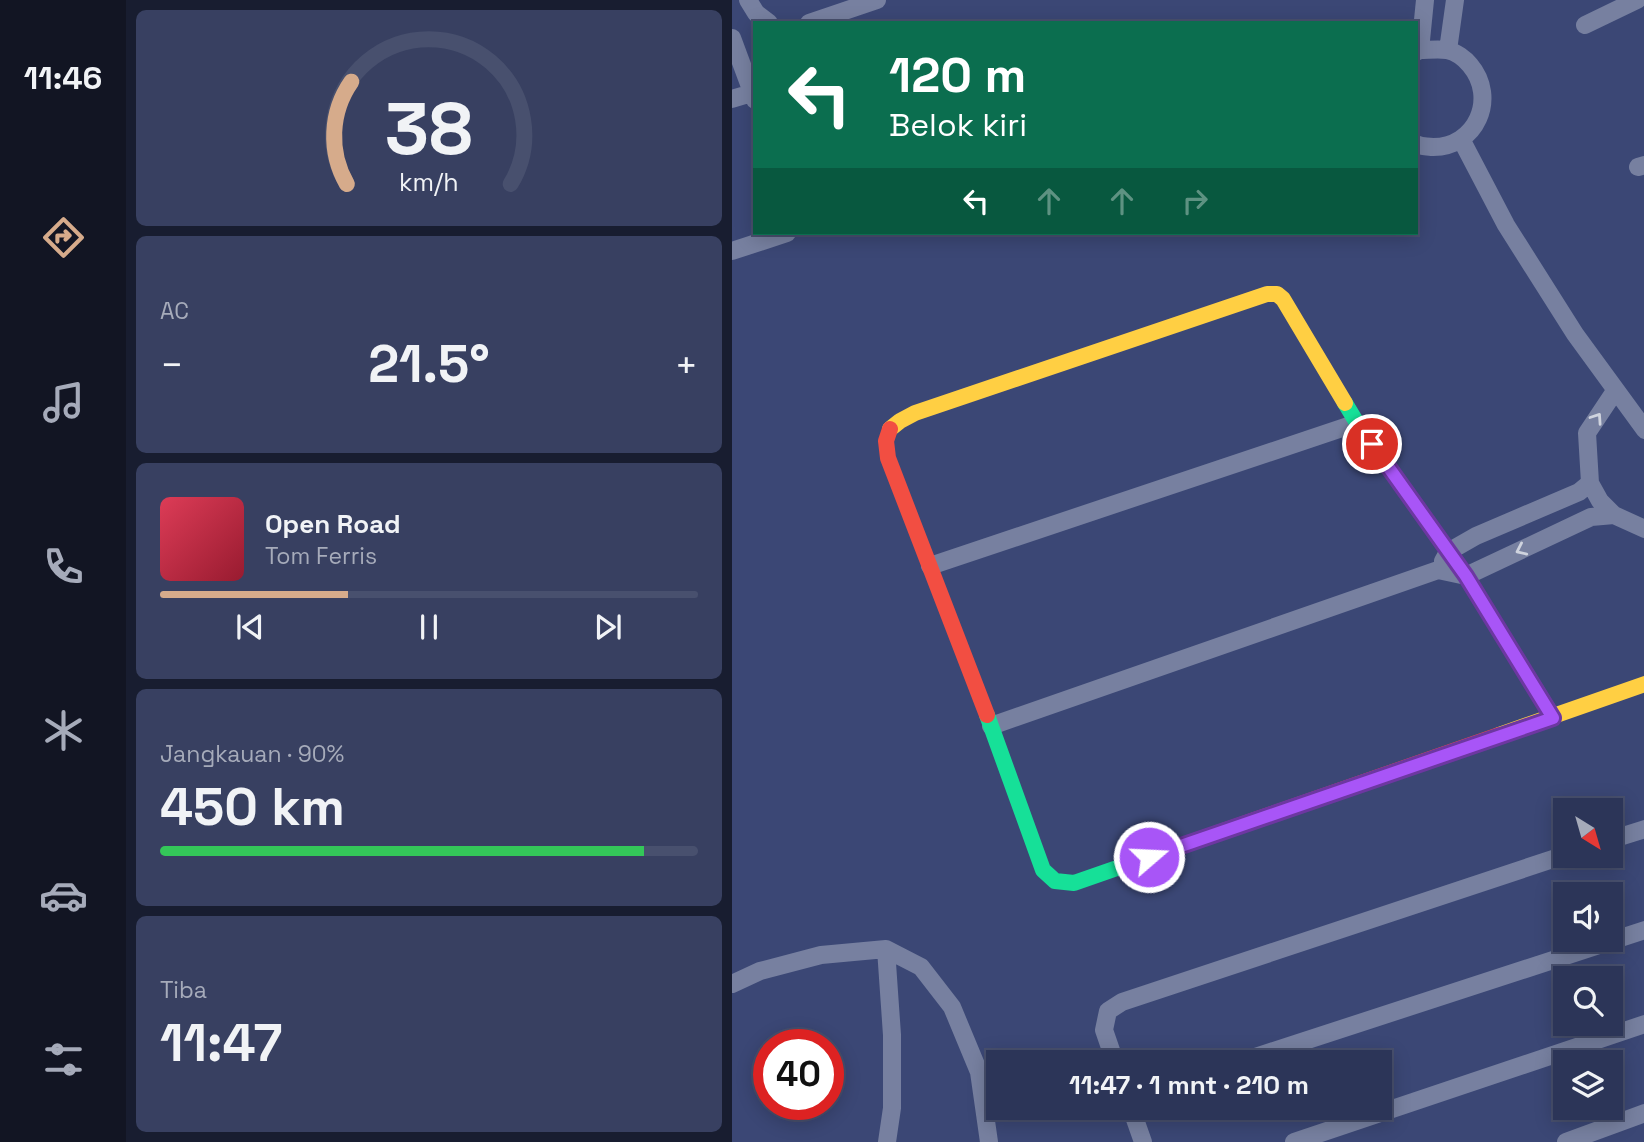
<!DOCTYPE html>
<html lang="id">
<head>
<meta charset="utf-8">
<style>
  body { margin:0; font-family:"Space Grotesk",sans-serif; background:#384061; color:#f1f3f6; height:100vh; display:flex; flex-direction:column; font-size:26px; white-space:nowrap }
  * { box-sizing:border-box; margin:0 }
  p { font-size:23px; color:#a6abba }
  .icon { flex:none; width:38px; height:38px; fill:none; stroke:currentColor; stroke-width:2; stroke-linecap:round; stroke-linejoin:round }
  .map { position:relative; flex:1; overflow:hidden }
  .details { display:flex; flex-direction:column; gap:10px; padding:10px; background:#181d30; width:606px }
  .details>* { flex:none }
  .top-card { position:absolute; left:21px; top:21px; width:665px; height:214px; border-radius:0px; box-shadow:0 4px 18px #0003,0 0 0 2px #48506e; background:#0b6e4f; color:#fff; overflow:hidden }
  .needle { width:46px; rotate:143deg }
  .fabs { position:absolute; left:821px; top:798px; display:grid; gap:14px }
  .fabs a { display:grid; place-items:center; width:70px; height:70px; border-radius:0px; background:#2c3558; box-shadow:0 4px 18px #0003,0 0 0 2px #48506e; font-size:35px }
  .speed { position:absolute; left:21px; top:1029px; display:flex; gap:14px; font-size:35px; font-weight:700; text-align:center }
  .speed>* { display:grid; place-content:center; width:91px; height:91px; border-radius:50%; background:#2c3558; box-shadow:0 4px 18px #0003,0 0 0 2px #48506e; line-height:1 }
  .speed .limit { border:10px solid #d22; background:#fff; color:#111 }
  .pin { position:absolute; display:grid; place-items:center; width:60px; height:60px; color:#fff; margin:-30px; border:4px solid #fff; border-radius:50%; box-shadow:0 2px 7px #0007 }
  .me { position:absolute; width:77px; margin:-38px; rotate:71deg; stroke-linejoin:round; filter:drop-shadow(0 0 5px #0008) }
  .turn { display:flex; align-items:center; gap:24px; height:147px; padding:0 21px; font-size:32px }
  .turn .icon { width:91px; height:91px; stroke-width:2.5 }
  .turn b { display:block; font-size:49px; line-height:60px }
  .lanes { display:flex; align-items:center; height:66px; padding:0 21px; background:#0003; justify-content:center; gap:35px; direction:ltr }
  .lanes .off { opacity:.35 }
  .big { font-size:52px; font-weight:700; line-height:1.1 }
  .details .widget { flex:1; display:flex; flex-direction:column; justify-content:center; gap:10px; min-width:0; padding:0 24px; border-radius:10px; background:#384061 }
  .details .dial { align-items:center; gap:0 }
  .dial svg { height:182px; overflow:visible; fill:none; stroke:#48506e; stroke-width:7; stroke-linecap:round; text-anchor:middle }
  .dial text { fill:#f1f3f6; stroke:none }
  .song { display:flex; align-items:center; gap:21px }
  .cover { width:84px; height:84px; border-radius:10px; background:linear-gradient(135deg,hsl(350 70% 55%),hsl(350 70% 35%)) }
  .played { height:7px; border-radius:4px; background:linear-gradient(90deg,#d6ab8b 35%,#48506e 35%) }
  .keys { display:flex; justify-content:space-around; direction:ltr }
  .heat { display:flex; justify-content:space-between; align-items:center; font-size:38px; direction:ltr }
  .charge { height:10px; border-radius:5px; background:linear-gradient(90deg,#34c759 90%,#48506e 0) }
  .trip { position:absolute; left:254px; top:1050px; width:406px; height:70px; border-radius:0px; background:#2c3558; box-shadow:0 4px 18px #0003,0 0 0 2px #48506e; font-weight:700; line-height:70px; text-align:center }
  main { display:flex; flex:1; min-height:0 }
  .dock { display:flex; flex-direction:column; width:126px; justify-content:space-around; align-items:center; background:#121523; color:#a6abba }
  .dock .icon { width:49px; height:49px }
  .dock .on { color:#d6ab8b }
  .dock b { font-size:32px; color:#f1f3f6 }
  .map>svg:first-child { display:block }
  .lines { fill:none; stroke-linecap:round; stroke-linejoin:round }
  .street { stroke:#7780a0; stroke-width:18 }
  .fast { stroke:#16e098; stroke-width:16 }
  .slow { stroke:#ffcf43; stroke-width:16 }
  .jam { stroke:#f24e42; stroke-width:16 }
  .oneway { stroke:#cfd3de }
  .route-casing { stroke:#6d37a1; stroke-width:18 }
  .route { stroke:#a855f7; stroke-width:12 }
</style>
</head>
<body>
<main>
<nav class="dock">
<b>11:46</b>
<svg class="icon on" aria-label="directions" viewBox="0 0 24 24"><path d="M12 3l9 9-9 9-9-9zM9 14v-3h6M13 9l2 2-2 2"/></svg>
<svg class="icon" aria-label="music" viewBox="0 0 24 24"><path d="M9 18V5l10-2v13"/><circle cx="6" cy="18" r="3"/><circle cx="16" cy="16" r="3"/></svg>
<svg class="icon" aria-label="phone" viewBox="0 0 24 24"><path d="M5 4h4l2 5-3 2q2 4 5 5l2-3 5 2v4C11 20 4 13 5 4z"/></svg>
<svg class="icon" aria-label="climate" viewBox="0 0 24 24"><path d="M12 3v18M4 7l16 10M4 17L20 7"/></svg>
<svg class="icon" aria-label="car" viewBox="0 0 24 24"><path d="M5 17H2v-5l4-1 3-4h7l3 4 3 1v5h-3M9 17h6M6 11h13"/><circle cx="7" cy="17" r="2"/><circle cx="17" cy="17" r="2"/></svg>
<svg class="icon" aria-label="filters" viewBox="0 0 24 24"><path d="M4 7h16M4 17h16"/><circle cx="9" cy="7" r="2"/><circle cx="15" cy="17" r="2"/></svg>
</nav>
<section class="details">
<div class="widget dial"><svg viewBox="0 0 100 80">
<path d="M14 69A42 42 0 1 1 86 69"/>
<path d="M14 69A42 42 0 0 1 16 24" stroke="#d6ab8b"/>
<text x="50" y="56" font-size="32" font-weight="700">38</text>
<text x="50" y="72" font-size="11">km/h</text>
</svg></div>
<div class="widget"><p>AC</p>
<div class="heat"><a>−</a><b class="big">21.5°</b><a>+</a></div>
</div>
<div class="widget">
<div class="song"><i class="cover"></i><div><b>Open Road</b><p>Tom Ferris</p></div></div>
<div class="played"></div>
<div class="keys"><svg class="icon" aria-label="previous" viewBox="0 0 24 24"><path d="M18 5L8 12l10 7zM5 5v14"/></svg><svg class="icon" aria-label="pause" viewBox="0 0 24 24"><path d="M8 5v14M16 5v14"/></svg><svg class="icon" aria-label="next" viewBox="0 0 24 24"><path d="M6 5l10 7-10 7zM19 5v14"/></svg></div>
</div>
<div class="widget"><p>Jangkauan · 90%</p><b class="big">450 km</b><div class="charge"></div></div>
<div class="widget"><p>Tiba</p><b class="big">11:47</b></div>
</section>
<div class="map">
<svg width="913" height="1142" viewBox="0 0 913 1142">
  <rect width="100%" height="100%" fill="#3b4775"/>
  <g class="lines">
    <path class="street" d="M16 0 24 13 37 23
      M77 23 145 0
      M853 25 905 0
      M0 38 23 100
      M688 50 693 0
      M716 50 723 0
      M684 52 688 50C696 50 707 49 715 50 724 52 733 59 738 65 766 98 744 148 700 147 694 146 690 147 684 144
      M0 99 20 93
      M729 139 774 225 843 334 913 430
      M906 167 913 165
      M0 251 55 233
      M883 391 855 433 858 483 868 501 882 515 913 529
      M711 561 716 552 744 536 847 492 858 483
      M198 566 625 423
      M259 726 706 570 734 576 859 517 882 515
      M878 840 913 829
      M154 949 160 1035V1108L155 1142
      M0 984 28 971 89 955 154 949 189 967 220 1007 247 1072 257 1142
      M383 1062 372 1030 376 1011 390 1002 833 855
      M508 1062 913 930
      M399 1108 411 1142
      M562 1142 913 1024
      M834 1142 913 1113"/>
    <path class="fast" d="M613 403 625 423 734 576 821 717
      M255 715 311 870 323 881 342 883 451 845"/>
    <path class="slow" d="M158 429 168 421 183 413 535 294H545L551 299 613 403
      M767 735 913 684"/>
    <path class="jam" d="M158 429 154 441 156 458 255 715
      M451 845 767 735"/>
  </g>
  <defs><path id="oneway-chevron" d="M-2-3.5L2.5 0L-2 3.5" fill="none" stroke-width="1.6" stroke-linecap="round" stroke-linejoin="round" transform="scale(1.75)"/></defs>
  <g class="oneway">
    <use href="#oneway-chevron" transform="translate(865 418) rotate(-56)"/>
    <use href="#oneway-chevron" transform="translate(789 550) rotate(155)"/>
  </g>
  <g class="lines">
    <g class="route-casing">
      <path id="route" d="M417 857 821 718 734 576 640 444"/>
    </g>
    <use href="#route" class="route"/>
  </g>
</svg>
<div class="fabs">
<a><svg class="needle" viewBox="-14 -14 28 28"><path d="M0-13l5 13h-10z" fill="#e53935"/><path d="M0 13l5-13h-10z" fill="#a6abba"/></svg></a>
<a><svg class="icon" aria-label="sound" viewBox="0 0 24 24"><path d="M4 9h4l5-4v14l-5-4H4zM17 9q2 3 0 6"/></svg></a>
<a><svg class="icon" aria-label="search" viewBox="0 0 24 24"><circle cx="10" cy="10" r="6"/><path d="M15 15l6 6"/></svg></a>
<a><svg class="icon" aria-label="layers" viewBox="0 0 24 24"><path d="M12 4l9 5-9 5-9-5zM3 14l9 5 9-5"/></svg></a>
</div>
<div class="speed"><div class="limit">40</div></div>
<div class="pin" style="left:640px;top:444px;background:#d93025"><svg class="icon" aria-label="arrive" viewBox="0 0 24 24"><path d="M6 21V4h12l-3 4 3 4H6"/></svg></div>
<svg class="me" style="left:417px;top:857px" viewBox="-20 -20 40 40"><circle r="17" fill="#a855f7" stroke="#fff" stroke-width="3"/><path d="M0-11L8 9 0 5-8 9z" fill="#fff"/></svg>
<div class="trip">11:47 · 1 mnt · 210 m</div>
<div class="top-card">
<div class="turn"><svg class="icon" aria-label="left" viewBox="0 0 24 24"><path d="M17 20v-9H6M10 6l-5 5 5 5"/></svg><div><b>120 m</b>Belok kiri</div></div>
<div class="lanes"><svg class="icon" aria-label="left" viewBox="0 0 24 24"><path d="M17 20v-9H6M10 6l-5 5 5 5"/></svg><svg class="icon off" aria-label="ahead" viewBox="0 0 24 24"><path d="M12 20V5M6 11l6-6 6 6"/></svg><svg class="icon off" aria-label="ahead" viewBox="0 0 24 24"><path d="M12 20V5M6 11l6-6 6 6"/></svg><svg class="icon off" aria-label="right" viewBox="0 0 24 24"><path d="M7 20v-9h11M14 6l5 5-5 5"/></svg></div>
</div>
</div>
</main>
</body>
</html>
